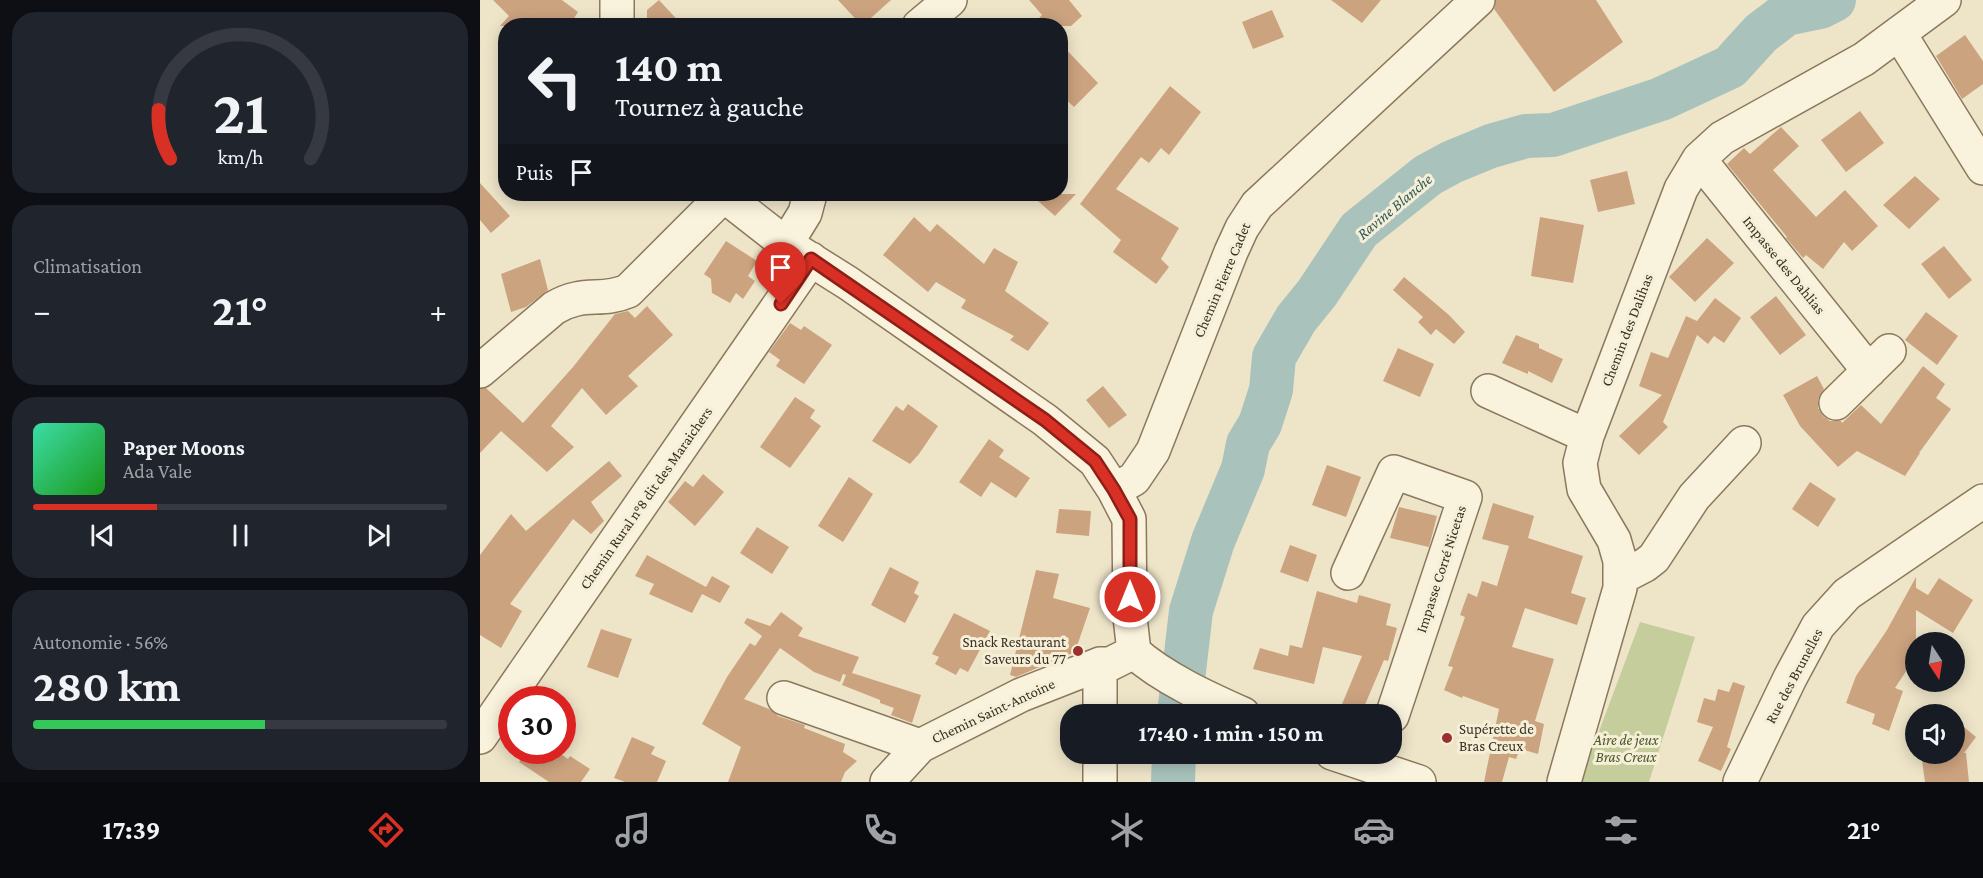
<!DOCTYPE html>
<html lang="fr">
<head>
<meta charset="utf-8">
<style>
  body { margin:0; font-family:"Crimson Pro",serif; background:#20242c; color:#f1f3f6; height:100vh; display:flex; flex-direction:column; font-size:22px; white-space:nowrap }
  * { box-sizing:border-box; margin:0 }
  p { font-size:20px; color:#9ea1a6 }
  .icon { flex:none; width:33px; height:33px; fill:none; stroke:currentColor; stroke-width:2; stroke-linecap:round; stroke-linejoin:round }
  .map { position:relative; flex:1; overflow:hidden }
  .side { display:flex; flex-direction:column; gap:12px; padding:12px; background:#0d0f14; width:480px }
  .side>* { flex:none }
  .guide { position:absolute; left:18px; top:18px; width:570px; height:183px; border-radius:24px; box-shadow:0 3px 15px #0003; background:#171b24; color:#f1f3f6; overflow:hidden }
  .needle { width:39px; rotate:168deg }
  .controls { position:absolute; left:1425px; top:632px; display:grid; gap:12px }
  .controls a { display:grid; place-items:center; width:60px; height:60px; border-radius:50%; background:#171b24; box-shadow:0 3px 15px #0003; font-size:30px }
  .speed { position:absolute; left:18px; top:686px; display:flex; gap:12px; font-size:30px; font-weight:700; text-align:center }
  .speed>* { display:grid; place-content:center; width:78px; height:78px; border-radius:50%; background:#171b24; box-shadow:0 3px 15px #0003; line-height:1 }
  .speed .limit { border:9px solid #d22; background:#fff; color:#111 }
  .pin { position:absolute; display:grid; place-items:center; width:51px; height:51px; color:#fff; margin:-62px -26px; border-radius:50% 50% 50% 0; rotate:-45deg; box-shadow:0 0 6px #0007 }
  .pin .icon { rotate:45deg }
  .me { position:absolute; width:66px; margin:-33px; rotate:0deg; stroke-linejoin:round; filter:drop-shadow(0 0 4px #0008) }
  .turn { display:flex; align-items:center; gap:21px; height:126px; padding:0 18px; font-size:27px }
  .turn .icon { width:78px; height:78px; stroke-width:2.5 }
  .turn b { display:block; font-size:42px; line-height:51px }
  .then { display:flex; align-items:center; height:57px; padding:0 18px; background:#0003; gap:12px; font-size:22px }
  .big { font-size:45px; font-weight:700; line-height:1.1 }
  .side .widget { flex:1; display:flex; flex-direction:column; justify-content:center; gap:9px; min-width:0; padding:0 21px; border-radius:24px; background:#20242c }
  .side .dial { align-items:center; gap:0 }
  .dial svg { height:156px; overflow:visible; fill:none; stroke:#363941; stroke-width:7; stroke-linecap:round; text-anchor:middle }
  .dial text { fill:#f1f3f6; stroke:none }
  .song { display:flex; align-items:center; gap:18px }
  .cover { width:72px; height:72px; border-radius:9px; background:linear-gradient(135deg,hsl(160 70% 55%),hsl(120 70% 35%)) }
  .played { height:6px; border-radius:3px; background:linear-gradient(90deg,#d93025 30%,#363941 30%) }
  .keys { display:flex; justify-content:space-around; direction:ltr }
  .heat { display:flex; justify-content:space-between; align-items:center; font-size:33px; direction:ltr }
  .charge { height:9px; border-radius:4px; background:linear-gradient(90deg,#34c759 56%,#363941 0) }
  .trip { position:absolute; left:580px; top:704px; width:342px; height:60px; border-radius:24px; background:#171b24; box-shadow:0 3px 15px #0003; font-weight:700; line-height:60px; text-align:center }
  .menu { display:flex; height:96px; justify-content:space-around; align-items:center; background:#090b0e; color:#9ea1a6 }
  .menu .icon { width:42px; height:42px }
  .menu .current { color:#d93025 }
  .menu b { font-size:27px; color:#f1f3f6 }
  main { display:flex; flex:1; min-height:0 }
  .map>svg:first-child { display:block }
  .green { fill:#c5cd9c }
  .lines { fill:none; stroke-linecap:round; stroke-linejoin:round }
  .river { stroke:#a9c3bc; stroke-width:44 }
  .building { fill:#cca37f }
  .minor-casing { stroke:#8b785d; stroke-width:36 }
  .minor { stroke:#f9f2dc; stroke-width:33 }
  .route-casing { stroke:#8d1f18; stroke-width:15 }
  .route { stroke:#d93025; stroke-width:10 }
  .poi-dot { fill:#99322e; stroke:#f6efd8; stroke-width:2 }
  .labels { text-anchor:middle; stroke-width:6; stroke-linejoin:round; paint-order:stroke }
  .street-label { font-size:15px; fill:#3b2f21; stroke:#f6efd8 }
  .poi-label { font-size:15px; fill:#3b2f21; stroke:#f6efd8; text-anchor:end }
  .park-label { font-size:15px; font-style:italic; fill:#495828; stroke:#f6efd8 }
  .water-label { font-size:16px; font-style:italic; fill:#305b5a; stroke:#f6efd8 }
</style>
</head>
<body>
<main>
<section class="side">
<div class="widget dial"><svg viewBox="0 0 100 80">
<path d="M14 69A42 42 0 1 1 86 69"/>
<path d="M14 69A42 42 0 0 1 8 44" stroke="#d93025"/>
<text x="50" y="56" font-size="32" font-weight="700">21</text>
<text x="50" y="72" font-size="11">km/h</text>
</svg></div>
<div class="widget"><p>Climatisation</p>
<div class="heat"><a>−</a><b class="big">21°</b><a>+</a></div>
</div>
<div class="widget">
<div class="song"><i class="cover"></i><div><b>Paper Moons</b><p>Ada Vale</p></div></div>
<div class="played"></div>
<div class="keys"><svg class="icon" aria-label="previous" viewBox="0 0 24 24"><path d="M18 5L8 12l10 7zM5 5v14"/></svg><svg class="icon" aria-label="pause" viewBox="0 0 24 24"><path d="M8 5v14M16 5v14"/></svg><svg class="icon" aria-label="next" viewBox="0 0 24 24"><path d="M6 5l10 7-10 7zM19 5v14"/></svg></div>
</div>
<div class="widget"><p>Autonomie · 56%</p><b class="big">280 km</b><div class="charge"></div></div>
</section>
<div class="map">
<svg width="1503" height="782" viewBox="0 0 1503 782">
  <rect width="100%" height="100%" fill="#eee5c9"/>
  <path class="green" d="M1160 622 1215 637 1169 782H1100Z"/>
  <g class="lines">
    <path class="river" d="M699 714 711 611 733 541 763 469 768 444 780 424 791 390 794 357 816 319 837 293 879 230 948 175 972 162 1011 146 1046 136 1073 135 1181 99 1250 67 1281 33 1306 14 1340 7 1354 0
      M693 782 694 753"/>
  </g>
  <path class="building" d="M13 0H82L98 12 89 26H20L29 16Z
    M179 0 203 26H167V10Z
    M358 0H411L382 26Z
    M549 0H589L602 16 591 26H551L562 15Z
    M851 0H901L882 23Z
    M1016 0H1116L1143 42 1074 92 1014 9Z
    M792 10 804 37 773 49 762 22Z
    M1485 35 1503 61V84L1482 99 1456 56Z
    M580 43 618 83 594 107 580 94Z
    M690 86 721 112 689 155 681 148 669 163 661 157 636 189 699 228 681 259 689 267 676 284 633 252 641 240 600 204Z
    M1380 111 1404 143 1366 172 1341 140Z
    M1301 127 1319 146 1293 170 1336 217 1365 190 1398 226 1372 251 1364 242 1343 269 1326 255 1323 258 1306 238 1307 237 1247 164 1264 148 1270 154Z
    M1147 171 1155 204 1118 212 1110 180Z
    M1435 176 1460 199 1429 229 1403 205Z
    M0 183 30 216 11 233 0 220Z
    M550 194H596L575 216Z
    M434 217 450 232 457 224 504 264 514 248 538 262 525 291 569 323 548 351 530 340 534 336 481 308 486 300 456 282 448 292 403 255Z
    M1060 217 1104 225 1093 283 1051 276Z
    M1227 238 1254 263 1215 302 1189 277Z
    M246 241 277 261 268 276 275 281 263 299 256 293 250 303 232 293 231 279 224 274Z
    M1464 246 1492 280 1469 299 1441 264Z
    M60 259 68 290 46 307 31 312 21 274Z
    M924 277 969 315 985 332 974 344 956 329 951 335 938 322 943 317 913 290Z
    M1296 296 1326 335 1300 355 1270 317Z
    M1235 298 1261 318 1244 343 1234 336 1228 344 1217 335 1183 422 1188 427 1159 455 1139 436 1182 395 1159 386 1171 352 1188 358 1206 316 1217 321Z
    M167 306 193 335 148 376 158 386 126 415 102 388 71 426 94 447 67 472 21 431 0 453V389L6 388 43 423 93 367 135 314 148 311 155 318Z
    M1446 312 1478 336 1457 365 1425 340Z
    M310 323 321 330 324 326 352 345 324 384 296 366 300 360 289 352Z
    M1036 335 1059 344V348L1083 359 1072 383 1048 371V374L1022 363Z
    M918 348 954 364 940 397 903 381Z
    M1443 366 1465 384 1456 398 1471 409 1439 453H1440L1425 476 1377 451 1358 467 1320 426 1303 395 1337 376 1344 389 1338 399V408L1343 416 1350 421H1361L1362 423 1381 405 1401 424Z
    M623 386 647 415 629 428 606 400Z
    M315 397 335 410 330 418 341 426 310 468 280 447Z
    M428 404 458 426 439 454 430 464 392 441 416 406 423 411Z
    M509 439 524 450 519 457 550 478 536 498 511 482 501 497 479 482Z
    M129 461 142 476 111 502 124 521 111 534 93 519 30 604 42 611 21 648 0 635V555L31 514 46 531Z
    M847 465 881 477 866 517 832 505Z
    M223 474 244 492 215 526 188 502 205 481 213 487Z
    M369 477 393 494 363 542 338 526Z
    M1330 482 1356 499 1338 527 1312 509Z
    M1013 503 1054 516 1048 538 1103 556 1091 593 1106 598 1097 625 1045 608 1032 647 1074 659 1055 721 1064 724 1058 754 1040 749 1036 759 1029 757 1022 782H1004L1019 709 983 696 982 698 964 690 973 667 968 666 985 617 980 615 988 593 997 597 1002 581 1017 586 1029 546 1002 539Z
    M919 507 957 516 949 547 910 538Z
    M579 509 611 511 609 536 576 533Z
    M277 527 309 547 292 574 260 553Z
    M810 545 837 555 828 582 800 572Z
    M167 555 226 587 232 576 250 586 240 603 222 594 212 613 169 594 174 584 155 576Z
    M410 567 439 582 434 593 439 596 425 623 391 605Z
    M556 570 579 574 573 598 610 608 595 652 536 677 530 675Z
    M1436 577V588L1448 595 1459 578 1493 600 1473 633 1436 610V656L1415 688 1423 691 1409 731 1392 724 1395 714 1366 703 1376 676 1407 630Z
    M837 591 877 603 879 595 911 604 906 625 917 628 908 661 904 660 881 714H858L882 656 843 647 834 684 773 669 780 648 808 656 810 645 822 648Z
    M301 612 323 628 318 636 379 657 372 673 441 695 432 723 411 715 414 708 400 703V700L362 685 366 675 363 674 360 682 334 672 300 648 264 699 289 709 298 716 325 725 324 728 365 744 363 752 377 761 365 772 361 782H248L261 747 222 724 247 677 270 643 275 646 282 636 264 623 267 618 290 626Z
    M474 613 510 631 488 672 480 668 476 675 455 664 459 657 452 654Z
    M121 629 152 639 138 678 107 667Z
    M1253 682 1265 686 1247 747 1251 749 1241 771 1218 761 1233 727 1217 722 1224 698 1235 701 1238 689 1249 692Z
    M1474 719 1496 737 1484 753H1486L1489 782H1445L1441 753H1474Z
    M152 737 175 747 171 754 186 761 177 782H145L134 778Z
    M47 750H75L88 759 90 756 110 769 101 782H69L39 762Z"/>
  <g class="lines">
    <g class="minor-casing">
      <path id="minor" d="M137 26V0
        M439 26 470 0
        M1419 33 1503 168
        M1219 159 1389 371
        M242 194 306 244 368 283 565 420 615 461 634 490 649 519 650 617 654 652
        M306 244 325 213 330 194
        M0 371 74 308C104 290 120 303 148 291L244 195
        M1008 391 1107 436
        M1356 403 1409 351
        M634 490 654 479 673 451 751 252 762 228 777 205 998 0
        M868 573 914 472 985 497 912 716
        M1140 578 1165 565 1174 558 1214 497 1264 443
        M654 652C683 678 727 698 763 714
        M304 698 440 746
        M620 714V664
        M0 737 331 259
        M620 753V782
        M852 753 939 782
        M407 782 440 746 541 695 620 664H630L654 652
        M1084 782 1140 588V561L1134 540 1104 489 1100 463 1107 436 1201 189 1219 159 1242 138 1384 59 1464 0
        M1260 782 1310 678 1338 626 1367 594 1503 501"/>
    </g>
    <use href="#minor" class="minor"/>
  </g>
  <g class="lines">
    <g class="route-casing">
      <path id="route" d="M301 304 331 259 565 420 615 461 634 490 650 519V597"/>
    </g>
    <use href="#route" class="route"/>
  </g>
  <g class="poi-dot">
    <circle cx="598" cy="651" r="6"/>
    <circle cx="967" cy="738" r="6"/>
  </g>
  <g class="labels">
    <g class="street-label">
      <text transform="translate(1304 265) rotate(51)" y="5">Impasse des Dahlias</text>
      <text transform="translate(742 280) rotate(-67)" y="5">Chemin Pierre Cadet</text>
      <text transform="translate(1147 330) rotate(-69)" y="5">Chemin des Dalihas</text>
      <text transform="translate(166 498) rotate(-55)" y="5">Chemin Rural n°8 dit des Maraichers</text>
      <text transform="translate(961 569) rotate(-72)" y="5">Impasse Corré Nicetas</text>
      <text transform="translate(1314 676) rotate(-62)" y="5">Rue des Brunelles</text>
      <text transform="translate(513 711) rotate(-25)" y="5">Chemin Saint-Antoine</text>
    </g>
    <g class="poi-label">
      <text x="586" y="647">Snack Restaurant<tspan x="586" dy="17">Saveurs du 77</tspan></text>
      <text x="979" y="734" text-anchor="start">Supérette de<tspan x="979" dy="17">Bras Creux</tspan></text>
    </g>
    <g class="park-label">
      <text x="1146" y="745">Aire de jeux<tspan x="1146" dy="17">Bras Creux</tspan></text>
    </g>
    <g class="water-label">
      <text transform="translate(914 206) rotate(-40)" y="6">Ravine Blanche</text>
    </g>
  </g>
</svg>
<div class="controls">
<a><svg class="needle" viewBox="-14 -14 28 28"><path d="M0-13l5 13h-10z" fill="#e53935"/><path d="M0 13l5-13h-10z" fill="#9ea1a6"/></svg></a>
<a><svg class="icon" aria-label="sound" viewBox="0 0 24 24"><path d="M4 9h4l5-4v14l-5-4H4zM17 9q2 3 0 6"/></svg></a>
</div>
<div class="speed"><div class="limit">30</div></div>
<div class="pin" style="left:301px;top:304px;background:#d93025"><svg class="icon" aria-label="arrive" viewBox="0 0 24 24"><path d="M6 21V4h12l-3 4 3 4H6"/></svg></div>
<svg class="me" style="left:650px;top:597px" viewBox="-20 -20 40 40"><circle r="17" fill="#d93025" stroke="#fff" stroke-width="3"/><path d="M0-11L8 9 0 5-8 9z" fill="#fff"/></svg>
<div class="trip">17:40 · 1 min · 150 m</div>
<div class="guide">
<div class="turn"><svg class="icon" aria-label="left" viewBox="0 0 24 24"><path d="M17 20v-9H6M10 6l-5 5 5 5"/></svg><div><b>140 m</b>Tournez à gauche</div></div>
<div class="then">Puis<svg class="icon" aria-label="arrive" viewBox="0 0 24 24"><path d="M6 21V4h12l-3 4 3 4H6"/></svg></div>
</div>
</div>
</main>
<nav class="menu">
<b>17:39</b>
<svg class="icon current" aria-label="directions" viewBox="0 0 24 24"><path d="M12 3l9 9-9 9-9-9zM9 14v-3h6M13 9l2 2-2 2"/></svg>
<svg class="icon" aria-label="music" viewBox="0 0 24 24"><path d="M9 18V5l10-2v13"/><circle cx="6" cy="18" r="3"/><circle cx="16" cy="16" r="3"/></svg>
<svg class="icon" aria-label="phone" viewBox="0 0 24 24"><path d="M5 4h4l2 5-3 2q2 4 5 5l2-3 5 2v4C11 20 4 13 5 4z"/></svg>
<svg class="icon" aria-label="climate" viewBox="0 0 24 24"><path d="M12 3v18M4 7l16 10M4 17L20 7"/></svg>
<svg class="icon" aria-label="car" viewBox="0 0 24 24"><path d="M5 17H2v-5l4-1 3-4h7l3 4 3 1v5h-3M9 17h6M6 11h13"/><circle cx="7" cy="17" r="2"/><circle cx="17" cy="17" r="2"/></svg>
<svg class="icon" aria-label="filters" viewBox="0 0 24 24"><path d="M4 7h16M4 17h16"/><circle cx="9" cy="7" r="2"/><circle cx="15" cy="17" r="2"/></svg>
<b>21°</b>
</nav>
</body>
</html>
